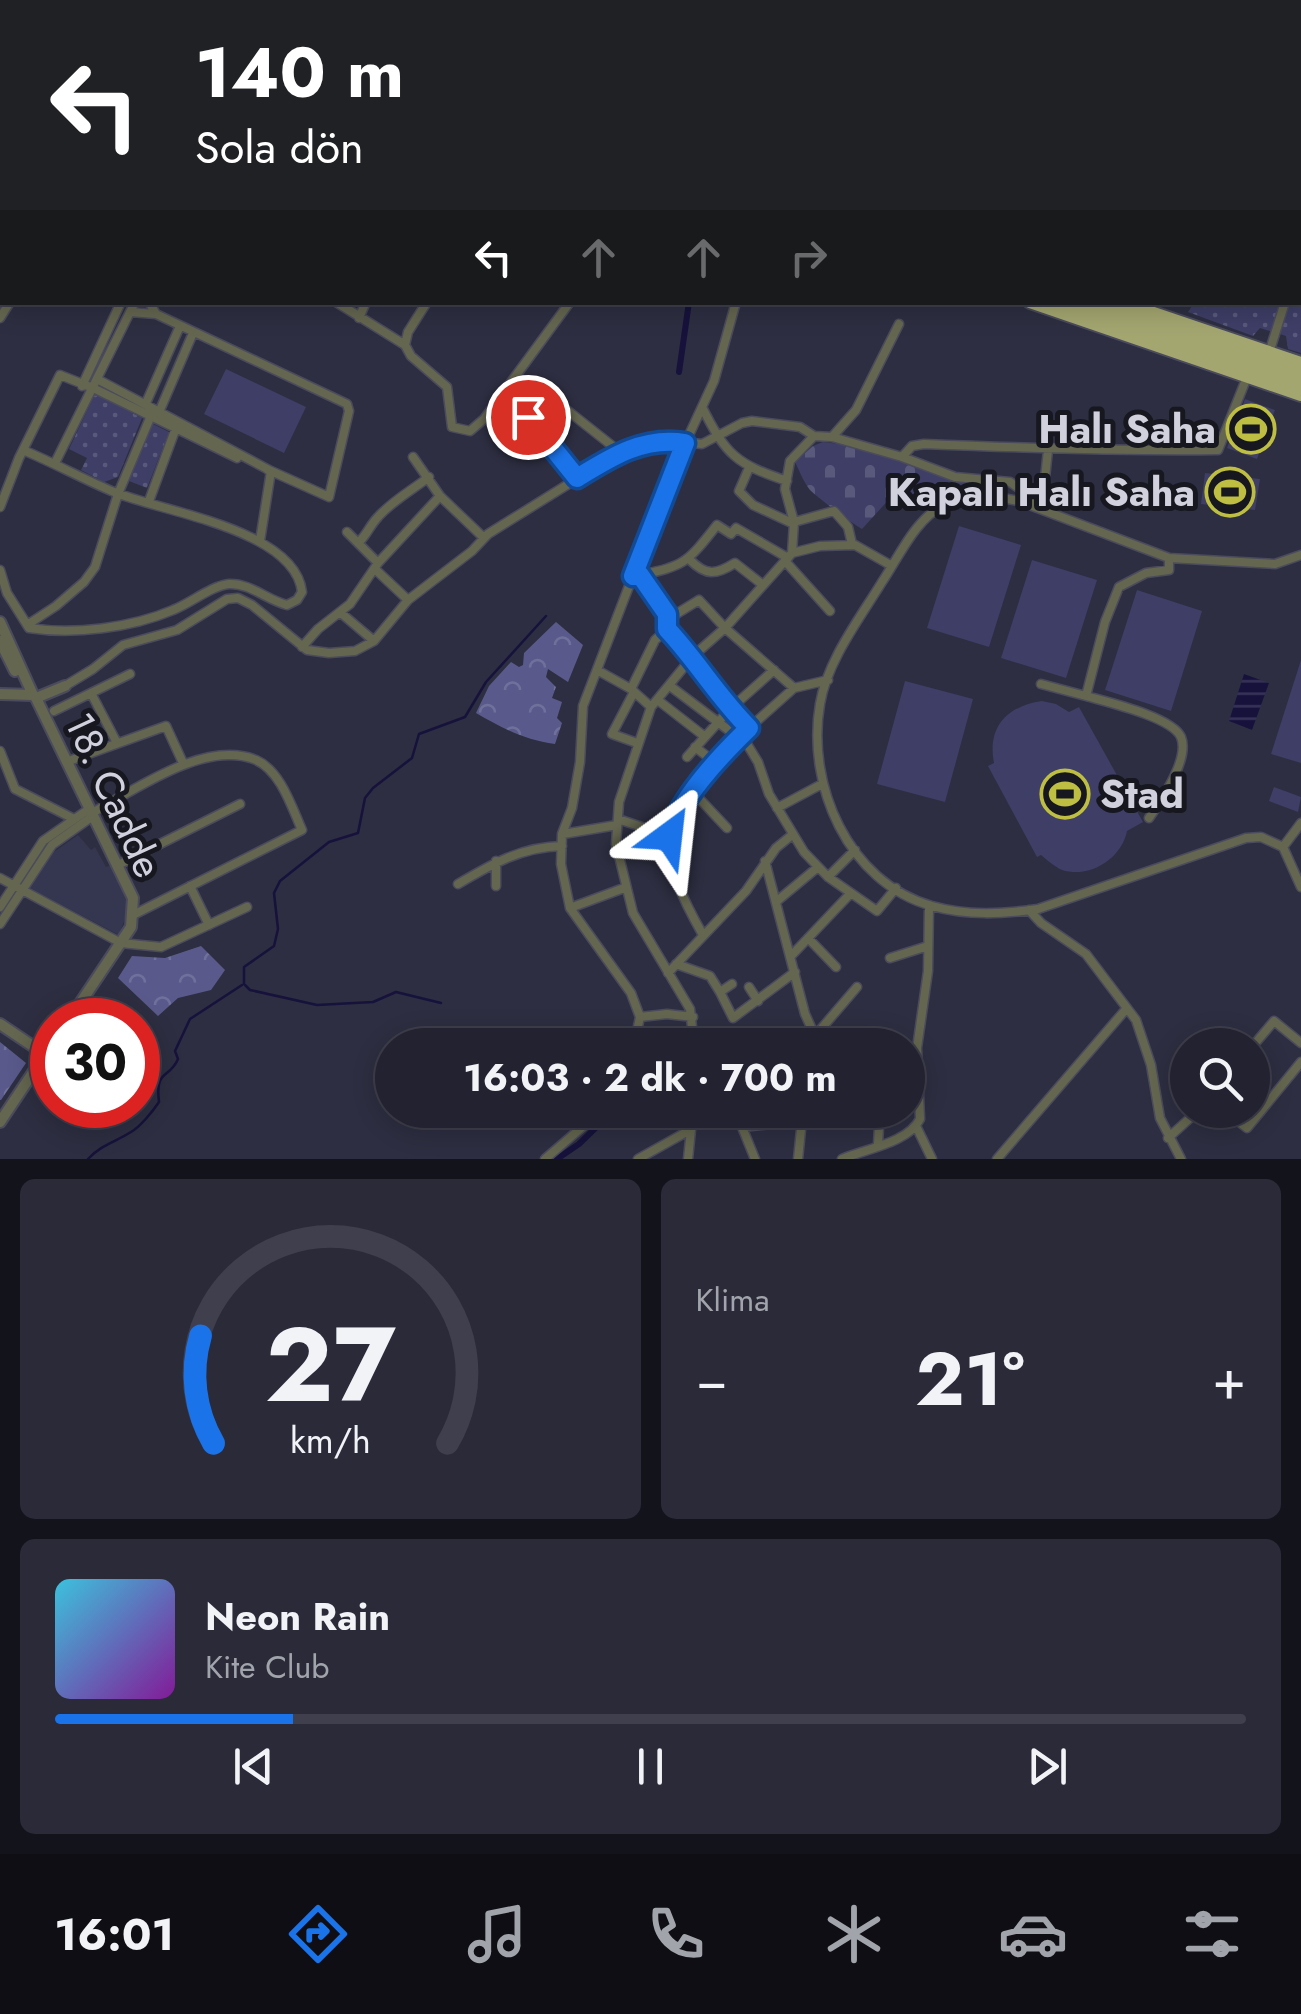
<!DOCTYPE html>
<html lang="tr">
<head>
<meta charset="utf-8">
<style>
  body { margin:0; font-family:Jost,sans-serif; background:#2a2a39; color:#f1f3f6; height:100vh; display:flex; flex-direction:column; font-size:38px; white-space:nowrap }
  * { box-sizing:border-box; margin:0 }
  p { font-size:32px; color:#a2a4ab }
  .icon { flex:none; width:55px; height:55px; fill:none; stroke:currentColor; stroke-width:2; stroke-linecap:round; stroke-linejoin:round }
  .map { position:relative; height:1159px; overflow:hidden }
  .side { display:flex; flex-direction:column; gap:20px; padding:20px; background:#13131b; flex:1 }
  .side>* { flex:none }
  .hud { position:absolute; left:0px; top:0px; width:1302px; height:305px; box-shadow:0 5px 25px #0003,0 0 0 2px #3f3f4d; background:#202124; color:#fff; overflow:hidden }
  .tools { position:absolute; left:1170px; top:1028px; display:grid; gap:20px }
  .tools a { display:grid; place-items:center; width:100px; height:100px; border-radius:50%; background:#222231; box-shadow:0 5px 25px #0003,0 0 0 2px #3f3f4d; font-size:50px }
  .speed { position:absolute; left:30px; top:998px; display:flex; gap:20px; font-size:50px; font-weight:700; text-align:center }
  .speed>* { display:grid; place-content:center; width:130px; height:130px; border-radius:50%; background:#222231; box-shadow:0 5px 25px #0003,0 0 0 2px #3f3f4d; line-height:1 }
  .speed .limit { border:15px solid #d22; background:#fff; color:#111 }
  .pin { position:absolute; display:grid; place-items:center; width:85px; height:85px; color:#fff; margin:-42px; border:5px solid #fff; border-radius:50%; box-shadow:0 2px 10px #0007 }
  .me { position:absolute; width:110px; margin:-55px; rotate:30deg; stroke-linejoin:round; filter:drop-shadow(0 0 8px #0008) }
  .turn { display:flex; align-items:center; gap:35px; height:210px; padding:0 30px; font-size:45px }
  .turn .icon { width:130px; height:130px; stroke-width:2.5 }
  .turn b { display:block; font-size:70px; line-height:85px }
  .lanes { display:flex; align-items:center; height:95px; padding:0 30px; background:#0003; justify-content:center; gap:50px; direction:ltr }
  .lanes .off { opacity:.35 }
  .big { font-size:75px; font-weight:700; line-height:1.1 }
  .side .widget { flex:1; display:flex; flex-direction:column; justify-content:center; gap:15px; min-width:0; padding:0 35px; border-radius:15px; background:#2a2a39 }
  .side .dial { align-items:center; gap:0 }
  .dial svg { height:260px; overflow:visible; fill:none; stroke:#3f3f4d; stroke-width:7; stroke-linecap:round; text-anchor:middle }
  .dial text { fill:#f1f3f6; stroke:none }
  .song { display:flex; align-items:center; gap:30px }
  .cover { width:120px; height:120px; border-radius:15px; background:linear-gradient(135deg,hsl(190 70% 55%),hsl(290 70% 35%)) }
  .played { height:10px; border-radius:5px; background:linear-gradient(90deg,#1a73e8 20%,#3f3f4d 20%) }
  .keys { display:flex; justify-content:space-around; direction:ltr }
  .heat { display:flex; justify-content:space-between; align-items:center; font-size:55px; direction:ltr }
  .side .tiles { flex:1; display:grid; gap:20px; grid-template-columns:1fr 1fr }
  .widget:last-child { grid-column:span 2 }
  .trip { position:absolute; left:375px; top:1028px; width:550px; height:100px; border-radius:50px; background:#222231; box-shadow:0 5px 25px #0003,0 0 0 2px #3f3f4d; font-weight:700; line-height:100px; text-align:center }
  .dock { display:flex; height:160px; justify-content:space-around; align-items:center; background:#0e0e14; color:#a2a4ab }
  .dock .icon { width:70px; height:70px }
  .dock .on { color:#1a73e8 }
  .dock b { font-size:45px; color:#f1f3f6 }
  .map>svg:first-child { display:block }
  .built { fill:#35364f }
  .grass { fill:url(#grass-dots) }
  .forest { fill:url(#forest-crowns) }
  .cemetery { fill:url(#cemetery-stones) }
  .pitch { fill:#3e3e67 }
  .water { fill:url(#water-rules) }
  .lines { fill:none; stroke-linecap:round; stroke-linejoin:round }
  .stream { stroke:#16123c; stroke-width:2.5 }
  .canal { stroke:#16123c; stroke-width:6 }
  .minor-casing { stroke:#4a4b5d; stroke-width:11 }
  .tertiary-casing { stroke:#4a4b5d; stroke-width:14 }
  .trunk-casing { stroke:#4a4b5d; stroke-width:16 }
  .minor { stroke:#65664f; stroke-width:8 }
  .tertiary { stroke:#65664f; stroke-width:10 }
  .trunk { stroke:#a4a670; stroke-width:12 }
  .route-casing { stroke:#114b97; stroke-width:25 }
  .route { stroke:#1a73e8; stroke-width:18 }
  .labels { text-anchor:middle; stroke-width:10; stroke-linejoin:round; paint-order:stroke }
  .poi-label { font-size:40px; font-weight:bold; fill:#d0d1dd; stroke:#16171f; text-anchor:end }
  .street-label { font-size:40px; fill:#d0d1dd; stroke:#16171f }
</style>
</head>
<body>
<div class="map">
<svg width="1301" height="1159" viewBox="0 0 1301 1159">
  <defs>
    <pattern id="grass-dots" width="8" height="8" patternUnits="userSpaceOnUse" patternTransform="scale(2.5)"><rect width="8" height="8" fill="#3e3e67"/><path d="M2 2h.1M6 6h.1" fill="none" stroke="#59597c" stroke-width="1.8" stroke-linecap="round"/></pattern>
    <pattern id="forest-crowns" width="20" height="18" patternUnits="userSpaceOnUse" patternTransform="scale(2.5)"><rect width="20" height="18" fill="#595a8b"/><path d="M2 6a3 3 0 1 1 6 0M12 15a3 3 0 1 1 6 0" fill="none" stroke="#70719b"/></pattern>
    <pattern id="cemetery-stones" width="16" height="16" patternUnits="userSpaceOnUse" patternTransform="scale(2.5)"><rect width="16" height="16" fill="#3e3e67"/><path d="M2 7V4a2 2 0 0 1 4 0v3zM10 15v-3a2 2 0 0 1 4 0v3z" fill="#59597c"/></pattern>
    <pattern id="water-rules" width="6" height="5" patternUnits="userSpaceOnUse" patternTransform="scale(2.5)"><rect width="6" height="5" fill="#16123c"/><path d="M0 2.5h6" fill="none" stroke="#373358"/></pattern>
  </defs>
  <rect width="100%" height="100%" fill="#2d2e41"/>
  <path class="built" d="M78 835 91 850 95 847 106 867 111 865 126 897 127 913 119 935 27 887 52 853Z"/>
  <path class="grass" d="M1301 202V353L1288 349 1286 336 1260 328 1253 336 1188 312 1194 303 1300 302Z
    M95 394 142 418 118 477 104 482 81 470 87 458 69 449Z
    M153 424 169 432 147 488 129 481Z"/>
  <path class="forest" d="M556 622 583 645 568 682 548 669 546 677 556 687 552 698 562 702 557 718 562 723 555 744C525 740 502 728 476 713L489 686 511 662 519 667 523 665 524 653Z
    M201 946 225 970 211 990 178 998 158 1016 118 978 132 956 165 958Z
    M0 1042 26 1063 1 1100H0Z"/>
  <path class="cemetery" d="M823 442 846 445 975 483 974 491 929 505 907 494 893 495 862 529C854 525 817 497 810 490 804 483 799 470 795 462L813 446Z"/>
  <path class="pitch" d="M226 369 306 407 284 453 204 414Z
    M1245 399 1275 410 1257 459 1227 448Z
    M1205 473 1260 479 1255 510 1201 504Z
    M959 526 1021 545 989 647 927 628Z
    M1032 560 1097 580 1066 678 1001 658Z
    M1137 590 1202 611 1171 711 1105 690Z
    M1301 660V763L1271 754Z
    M905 681 973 699 945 802 877 784Z
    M1042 701 1056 704 1069 712 1079 707 1143 822 1127 831C1122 858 1090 879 1062 870 1055 867 1047 860 1041 855L1037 857 988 766 994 763C987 727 1007 706 1042 701Z
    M1274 787 1301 797 1298 812 1269 801Z"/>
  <path class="water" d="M1244 674 1269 683 1252 730 1229 721Z"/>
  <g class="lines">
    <path class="stream" d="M244 984V967L274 946 278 929 274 893 280 881 329 842 358 833 365 798 373 788 412 758 419 734 465 717 486 682 546 616
      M245 985 250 990 317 1005 373 1002 396 992 441 1003
      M88 1159C101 1145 115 1142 131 1132 140 1127 153 1111 159 1102 155 1068 169 1080 178 1059L175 1051 190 1019 242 985"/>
    <path class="canal" d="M679 372 689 302
      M557 1159 579 1144 614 1110"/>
    <g class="minor-casing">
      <path id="minor" d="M338 0 341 2
        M816 0 825 2
        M232 2 233 0
        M297 2V0
        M349 2 350 0
        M383 2 384 0
        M411 2 412 0
        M436 2 437 0
        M478 2 479 0
        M496 2 497 0
        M658 2 659 0
        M1038 2 1040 0
        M1300 19 1301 16
        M1300 192H1301
        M1300 263 1301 261
        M336 302 405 345 408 332 427 302
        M130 312 156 314
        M0 318 10 302
        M359 318 366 302
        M405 345 411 356 447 387 452 427 470 431 484 419 570 302
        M1269 353 1285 302
        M97 379 271 471 329 497 349 411 347 404 156 314 149 302
        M534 384 620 452
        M82 386 121 302
        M146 403 180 326
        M702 407C726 455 736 464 787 481
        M160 410 193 333
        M528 417 577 477
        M814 436 832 437 902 457 955 477 1010 482 1036 500
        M832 437 856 410 899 324
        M413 457 440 496 484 538
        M902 457 912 446 924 444C1022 448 1119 451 1218 450L1247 377
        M55 463 135 302
        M749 468 739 491 753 505 794 524
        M149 501 177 425
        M1035 503 1045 478 1048 450
        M0 507 19 458 60 375 93 388 237 458
        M794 522 834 511 848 527 852 544
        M347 532 378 563
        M260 541 271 471 268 470
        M358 543C367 535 370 525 378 517 392 501 412 490 429 477
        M1169 558 1019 501C994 496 968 494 944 505 915 519 899 557 882 582 860 618 827 661 820 704 806 784 848 883 932 906 967 916 1003 914 1038 909L1246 838 1261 837 1283 847 1301 887
        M690 560C706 576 716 575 735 563L763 585
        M785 561 830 611
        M0 570 7 593 29 628C73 635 131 628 173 610 191 603 211 586 229 584 250 583 267 600 287 605L297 600 302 592C295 529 162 512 114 492 83 479 54 463 23 450
        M376 570 408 600
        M633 577C684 565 684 567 717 525L731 534 736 528 788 558
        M341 613 374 641
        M668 619 699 600 725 628 794 688
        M27 625 56 606 84 582 95 567 118 494 150 418
        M667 629C697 661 718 697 749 728
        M302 647 318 629 350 604 378 563 440 496
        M597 670 631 689 651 707
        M1041 684 1086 696
        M65 686 93 669 123 645 177 630 227 599 238 598 252 605 307 650 329 653 355 651 374 641 408 600 472 551 488 534 620 452 644 445 674 441 702 444 742 423 752 421 800 427 814 436 790 461 785 489 794 522 792 553
        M670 686 747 744 758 762 769 794 804 852 828 877 877 911 896 888
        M631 689 655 640 667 629V615L640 575
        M634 692 612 734 637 743
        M91 693 117 743
        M659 701 704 736
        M54 711 130 674
        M695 747 716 763
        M0 751 15 789 74 819
        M687 757 730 709 774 670
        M66 762 166 726 183 763
        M694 793 727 828
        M777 808 822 784
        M92 813C135 790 205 739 256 760 281 771 292 808 302 830L133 915
        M1149 818C1161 801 1190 759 1181 737 1172 717 1107 702 1086 696L1105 622 1119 587 1146 573 1169 570V558L1275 564 1301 555
        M618 819 669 836
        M563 834 617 825
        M1283 847 1301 823
        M496 861V886
        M765 861 805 1014 815 1036 813 1045
        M118 865 240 804
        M828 877 855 850
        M0 878 121 943 161 947 247 907
        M458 884C492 864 521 847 562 846
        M190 886 209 925
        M777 901 818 867
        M0 907 43 841 89 809
        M570 908 624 888
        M1029 910 1041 923 1086 954 1136 1020 1151 1065 1160 1118 1181 1159
        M0 924 52 845 93 816
        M703 935C687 907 662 861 671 828L716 763 749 728 794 688 828 680
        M808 938 836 967
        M791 956 850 894
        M890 958 928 946
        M676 964 710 976 720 992
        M668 973 746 891 776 848 792 835
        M732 984 720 992 733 1018 795 972
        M749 987 758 1001
        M640 1017 667 1014 693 1017
        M815 1036 844 1043
        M634 1045 640 1017 631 993 570 908 561 864 562 834 572 808 580 762 583 706 677 461 714 381 736 302
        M694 1045 690 1009 633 913 616 844 619 802 651 707 693 656 725 628 792 553 820 546 855 545 892 566
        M801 1045 815 1036 857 987
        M1252 1047 1274 1021 1301 1043
        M727 1110 742 1127 802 1121
        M1224 1110 1247 1128 1301 1062
        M916 1126 932 1159
        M742 1127 755 1159
        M1168 1138 1199 1110
        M878 1144 880 1110
        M545 1159 602 1110
        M638 1159 690 1130
        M688 1159 693 1110
        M798 1159 803 1110
        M842 1159C865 1149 908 1143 920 1119L917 1048 928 971 929 905
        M997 1159 1127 1008"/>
    </g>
    <g class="tertiary-casing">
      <path id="tertiary" d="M781 2 782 0
        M793 2 794 0
        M0 622 33 695
        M0 641 15 671
        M0 694 33 695 36 698 65 686
        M36 698 133 898 131 927 69 1020
        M0 1024 46 1055
        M0 1122 52 1044"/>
    </g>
    <g class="trunk-casing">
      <path id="trunk" d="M253 0 259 2
        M311 0 316 2
        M1030 302 1301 395
        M1058 302 1301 385
        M1091 302 1301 374
        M1121 302 1301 363"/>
    </g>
    <use href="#minor" class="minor"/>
    <use href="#tertiary" class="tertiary"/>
    <use href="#trunk" class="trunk"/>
  </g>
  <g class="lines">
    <g class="route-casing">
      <path id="route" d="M528 417 577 478C611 457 644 436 685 443L633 576 640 575 667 614V629C697 661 718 697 749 728 721 755 679 799 669 836"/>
    </g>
    <use href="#route" class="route"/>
  </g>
  <defs>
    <g id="stadium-ring" transform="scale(2.5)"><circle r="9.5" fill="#16171f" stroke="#bebf42" stroke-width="1.5"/><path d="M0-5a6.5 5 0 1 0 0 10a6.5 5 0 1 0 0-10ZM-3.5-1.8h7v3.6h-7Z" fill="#bebf42"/></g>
  </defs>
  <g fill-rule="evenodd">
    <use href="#stadium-ring" x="1251" y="429"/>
    <use href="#stadium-ring" x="1230" y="492"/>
    <use href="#stadium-ring" x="1065" y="794"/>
  </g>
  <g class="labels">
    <g class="poi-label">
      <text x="1216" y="443">Halı Saha</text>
      <text x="1195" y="506">Kapalı Halı Saha</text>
      <text x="1100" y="808" text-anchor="start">Stad</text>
    </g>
    <g class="street-label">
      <text transform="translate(114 795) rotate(65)" y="14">18. Cadde</text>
    </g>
  </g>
</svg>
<div class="tools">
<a><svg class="icon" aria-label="search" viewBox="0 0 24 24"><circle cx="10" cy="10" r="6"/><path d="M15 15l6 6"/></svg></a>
</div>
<div class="speed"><div class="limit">30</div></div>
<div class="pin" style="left:528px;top:417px;background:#d93025"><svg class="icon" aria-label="arrive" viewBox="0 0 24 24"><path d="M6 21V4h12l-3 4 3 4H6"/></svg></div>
<svg class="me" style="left:669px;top:836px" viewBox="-20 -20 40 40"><path d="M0-17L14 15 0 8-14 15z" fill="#1a73e8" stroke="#fff" stroke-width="4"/></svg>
<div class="trip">16:03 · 2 dk · 700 m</div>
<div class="hud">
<div class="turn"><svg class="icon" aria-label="left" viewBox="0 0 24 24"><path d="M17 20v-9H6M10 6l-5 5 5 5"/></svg><div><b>140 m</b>Sola dön</div></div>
<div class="lanes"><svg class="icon" aria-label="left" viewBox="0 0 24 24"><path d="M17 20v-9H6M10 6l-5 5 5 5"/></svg><svg class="icon off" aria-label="ahead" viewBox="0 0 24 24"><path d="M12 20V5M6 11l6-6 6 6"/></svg><svg class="icon off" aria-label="ahead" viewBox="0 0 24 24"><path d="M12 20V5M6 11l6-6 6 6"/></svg><svg class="icon off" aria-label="right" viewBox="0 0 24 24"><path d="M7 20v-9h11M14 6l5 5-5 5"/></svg></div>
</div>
</div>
<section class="side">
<div class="tiles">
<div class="widget dial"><svg viewBox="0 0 100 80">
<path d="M14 69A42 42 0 1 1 86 69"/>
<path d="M14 69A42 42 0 0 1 10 36" stroke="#1a73e8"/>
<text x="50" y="56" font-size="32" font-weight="700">27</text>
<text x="50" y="72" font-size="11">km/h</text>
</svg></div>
<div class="widget"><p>Klima</p>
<div class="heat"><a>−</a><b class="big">21°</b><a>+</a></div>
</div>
<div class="widget">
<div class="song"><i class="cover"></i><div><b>Neon Rain</b><p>Kite Club</p></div></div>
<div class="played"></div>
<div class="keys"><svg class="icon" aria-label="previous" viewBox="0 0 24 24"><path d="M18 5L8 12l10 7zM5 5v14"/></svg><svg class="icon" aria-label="pause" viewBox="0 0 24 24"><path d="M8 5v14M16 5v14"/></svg><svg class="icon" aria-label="next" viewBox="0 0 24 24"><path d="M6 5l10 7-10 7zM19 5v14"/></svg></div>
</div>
</div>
</section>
<nav class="dock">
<b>16:01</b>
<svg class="icon on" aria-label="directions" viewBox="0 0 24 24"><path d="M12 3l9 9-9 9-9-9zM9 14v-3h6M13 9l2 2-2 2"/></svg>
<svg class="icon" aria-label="music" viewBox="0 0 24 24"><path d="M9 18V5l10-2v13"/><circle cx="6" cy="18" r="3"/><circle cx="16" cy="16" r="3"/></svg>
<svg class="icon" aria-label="phone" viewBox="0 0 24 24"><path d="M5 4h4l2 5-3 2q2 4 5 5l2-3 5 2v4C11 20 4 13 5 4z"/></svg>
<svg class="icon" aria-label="climate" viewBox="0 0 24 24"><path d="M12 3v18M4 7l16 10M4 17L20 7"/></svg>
<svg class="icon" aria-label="car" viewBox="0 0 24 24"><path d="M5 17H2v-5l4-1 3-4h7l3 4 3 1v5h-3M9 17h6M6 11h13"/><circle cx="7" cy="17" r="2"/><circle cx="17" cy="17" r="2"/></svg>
<svg class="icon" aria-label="filters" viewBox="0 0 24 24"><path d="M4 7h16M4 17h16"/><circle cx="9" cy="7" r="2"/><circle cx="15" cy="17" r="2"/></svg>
</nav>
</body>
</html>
